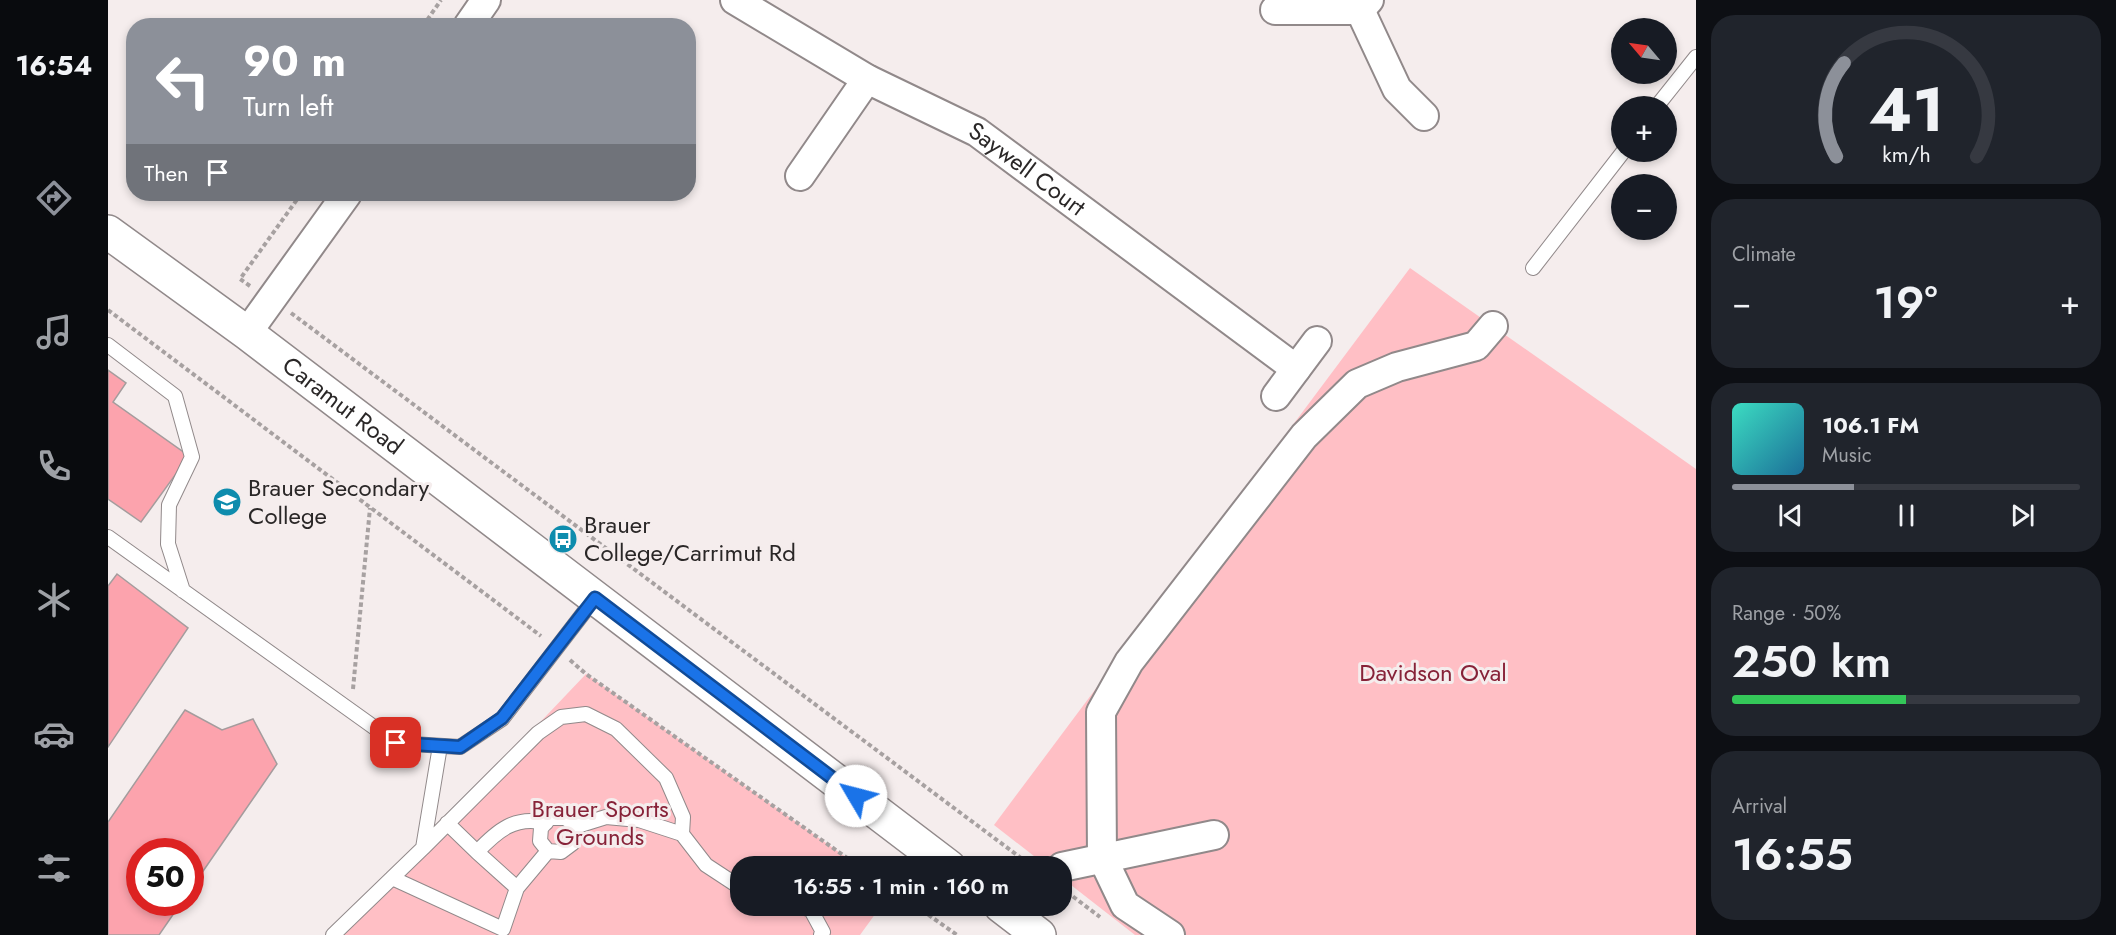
<!DOCTYPE html>
<html lang="en">
<head>
<meta charset="utf-8">
<style>
  body { margin:0; font-family:Jost,sans-serif; background:#20242c; color:#f1f3f6; height:100vh; display:flex; flex-direction:column; font-size:22px; white-space:nowrap }
  * { box-sizing:border-box; margin:0 }
  p { font-size:20px; color:#9ea1a6 }
  .icon { flex:none; width:33px; height:33px; fill:none; stroke:currentColor; stroke-width:2; stroke-linecap:round; stroke-linejoin:round }
  .map { position:relative; flex:1; overflow:hidden }
  .details { display:flex; flex-direction:column; gap:15px; padding:15px; background:#0d0f14; width:420px }
  .details>* { flex:none }
  .banner { position:absolute; left:18px; top:18px; width:570px; height:183px; border-radius:24px; box-shadow:0 3px 9px #0003; background:#8c9099; color:#fff; overflow:hidden }
  .needle { width:39px; rotate:299deg }
  .tools { position:absolute; left:1503px; top:18px; display:grid; gap:12px }
  .tools a { display:grid; place-items:center; width:66px; height:66px; border-radius:50%; background:#171b24; box-shadow:0 3px 9px #0003; font-size:30px }
  .speed { position:absolute; left:18px; top:838px; display:flex; gap:12px; font-size:30px; font-weight:700; text-align:center }
  .speed>* { display:grid; place-content:center; width:78px; height:78px; border-radius:50%; background:#171b24; box-shadow:0 3px 9px #0003; line-height:1 }
  .speed .limit { border:9px solid #d22; background:#fff; color:#111 }
  .pin { position:absolute; display:grid; place-items:center; width:51px; height:51px; color:#fff; margin:-26px; border-radius:12px; box-shadow:0 3px 9px #0006 }
  .me { position:absolute; width:66px; margin:-33px; rotate:307deg; stroke-linejoin:round; filter:drop-shadow(0 0 4px #0008) }
  .turn { display:flex; align-items:center; gap:21px; height:126px; padding:0 18px; font-size:27px }
  .turn .icon { width:78px; height:78px; stroke-width:2.5 }
  .turn b { display:block; font-size:42px; line-height:51px }
  .then { display:flex; align-items:center; height:57px; padding:0 18px; background:#0003; gap:12px; font-size:22px }
  .big { font-size:45px; font-weight:600; line-height:1.1 }
  .details .widget { flex:1; display:flex; flex-direction:column; justify-content:center; gap:9px; min-width:0; padding:0 21px; border-radius:24px; background:#20242c }
  .details .dial { align-items:center; gap:0 }
  .dial svg { height:156px; overflow:visible; fill:none; stroke:#363941; stroke-width:7; stroke-linecap:round; text-anchor:middle }
  .dial text { fill:#f1f3f6; stroke:none }
  .song { display:flex; align-items:center; gap:18px }
  .cover { width:72px; height:72px; border-radius:9px; background:linear-gradient(135deg,hsl(170 70% 55%),hsl(200 70% 35%)) }
  .played { height:6px; border-radius:3px; background:linear-gradient(90deg,#8c9099 35%,#363941 35%) }
  .keys { display:flex; justify-content:space-around; direction:ltr }
  .heat { display:flex; justify-content:space-between; align-items:center; font-size:33px; direction:ltr }
  .charge { height:9px; border-radius:4px; background:linear-gradient(90deg,#34c759 50%,#363941 0) }
  .trip { position:absolute; left:622px; top:856px; width:342px; height:60px; border-radius:24px; background:#171b24; box-shadow:0 3px 9px #0003; font-weight:600; line-height:60px; text-align:center }
  main { display:flex; flex:1; min-height:0 }
  .menu { display:flex; flex-direction:column; width:108px; justify-content:space-around; align-items:center; background:#090b0e; color:#9ea1a6 }
  .menu .icon { width:42px; height:42px }
  .menu .selected { color:#8c9099 }
  .menu b { font-size:27px; color:#f1f3f6 }
  .map>svg:first-child { display:block }
  .green { fill:#ffbfc5 }
  .building { fill:#fca3ad; stroke:#a49c9d; stroke-width:1.5 }
  .lines { fill:none; stroke-linecap:round; stroke-linejoin:round }
  .service-casing { stroke:#91898a; stroke-width:16 }
  .minor-casing { stroke:#91898a; stroke-width:32 }
  .secondary-casing { stroke:#91898a; stroke-width:36 }
  .path { stroke:#a7a1a1; stroke-width:4; stroke-dasharray:4.5 3; stroke-linecap:butt }
  .service { stroke:#fff; stroke-width:14 }
  .minor { stroke:#fff; stroke-width:28 }
  .secondary { stroke:#fff; stroke-width:33 }
  .route-casing { stroke:#114b97; stroke-width:15 }
  .route { stroke:#1a73e8; stroke-width:10 }
  .labels { text-anchor:middle; stroke-width:6; stroke-linejoin:round; paint-order:stroke }
  .street-label { font-size:24px; fill:#2a2727; stroke:#f5eded }
  .poi-label { font-size:24px; fill:#2a2727; stroke:#f5eded; text-anchor:start }
  .park-label { font-size:24px; fill:#872238; stroke:#f5eded }
</style>
</head>
<body>
<main>
<nav class="menu">
<b>16:54</b>
<svg class="icon selected" aria-label="directions" viewBox="0 0 24 24"><path d="M12 3l9 9-9 9-9-9zM9 14v-3h6M13 9l2 2-2 2"/></svg>
<svg class="icon" aria-label="music" viewBox="0 0 24 24"><path d="M9 18V5l10-2v13"/><circle cx="6" cy="18" r="3"/><circle cx="16" cy="16" r="3"/></svg>
<svg class="icon" aria-label="phone" viewBox="0 0 24 24"><path d="M5 4h4l2 5-3 2q2 4 5 5l2-3 5 2v4C11 20 4 13 5 4z"/></svg>
<svg class="icon" aria-label="climate" viewBox="0 0 24 24"><path d="M12 3v18M4 7l16 10M4 17L20 7"/></svg>
<svg class="icon" aria-label="car" viewBox="0 0 24 24"><path d="M5 17H2v-5l4-1 3-4h7l3 4 3 1v5h-3M9 17h6M6 11h13"/><circle cx="7" cy="17" r="2"/><circle cx="17" cy="17" r="2"/></svg>
<svg class="icon" aria-label="filters" viewBox="0 0 24 24"><path d="M4 7h16M4 17h16"/><circle cx="9" cy="7" r="2"/><circle cx="15" cy="17" r="2"/></svg>
</nav>
<div class="map">
<svg width="1588" height="935" viewBox="0 0 1588 935">
  <rect width="100%" height="100%" fill="#f5eded"/>
  <path class="green" d="M1302 268 1588 469V935H1027L954 878V867H940L886 825Z
    M478 674 752 867H633V906H773L752 935H224L284 878Z"/>
  <path class="building" d="M0 370 18 383 5 402 81 456 33 522 0 499Z
    M9 574 80 628 0 747V586Z
    M77 710 114 730 145 719 169 764 82 890V852H32V903H73L51 935H0V822Z"/>
  <g class="lines">
    <g class="service-casing">
      <path id="service" d="M1549 106 1588 57
        M1425 268 1515 152
        M0 345 67 396 84 457 61 505 60 544 75 591
        M0 537 288 743 352 747 394 719 487 598
        M339 823 369 852C389 831 407 815 438 823
        M574 834 598 865 633 888
        M315 848 430 733 453 717 478 714 508 729 558 778 575 817 574 834 531 820 498 817 469 826 457 818H442L433 828 432 841 440 851 453 852 465 843 469 826
        M284 878 395 929 409 888 369 852
        M409 888 440 851
        M691 906 703 910 715 932 713 935
        M225 935 315 848 332 746"/>
    </g>
    <g class="minor-casing">
      <g id="minor">
        <path id="s1" d="M627 0 759 79 869 132 1188 369"/>
        <path d="M1167 10H1252L1261 0"/>
        <path d="M1252 10 1289 89 1316 116"/>
        <path d="M360 26 378 0"/>
        <path d="M692 176 759 79"/>
        <path d="M139 333 239 194"/>
        <path d="M1168 396 1209 341"/>
        <path d="M954 867 1106 835"/>
        <path d="M1062 935 1017 905 994 857 993 712 1021 662 1196 436 1249 384 1289 367 1368 346 1385 326"/>
      </g>
    </g>
    <g class="secondary-casing">
      <g id="secondary">
        <path id="s2" d="M0 232 139 333 841 867"/>
        <path d="M893 906 931 935"/>
      </g>
    </g>
    <path class="path" d="M315 26 333 0
      M142 286 132 279 193 194
      M0 310 433 636
      M183 313 925 867
      M462 660 478 674 752 867
      M245 689 262 508
      M959 892 992 917
      M808 906 849 935"/>
    <use href="#service" class="service"/>
    <use href="#minor" class="minor"/>
    <use href="#secondary" class="secondary"/>
  </g>
  <g class="lines">
    <g class="route-casing">
      <path id="route" d="M288 743 352 747 394 718 487 598 748 796"/>
    </g>
    <use href="#route" class="route"/>
  </g>
  <defs>
    <g id="university-disc" transform="scale(1.5)"><circle r="9.5" fill="#0e8cad" stroke="#f5eded"/><path d="M0-5L7-2L0 1L-7-2ZM-4 1L0 2.5L4 1V4Q0 6-4 4Z" fill="#fff"/></g>
    <g id="bus-disc" transform="scale(1.5)"><circle r="9.5" fill="#0e8cad" stroke="#f5eded"/><path d="M-5-6H5V4H4V6H2V4H-2V6H-4V4H-5ZM-3.5-4V0h7V-4ZM-3.5 1.2v1.5H-2V1.2ZM2 1.2v1.5H3.5V1.2Z" fill="#fff"/></g>
  </defs>
  <g fill-rule="evenodd">
    <use href="#university-disc" x="119" y="502"/>
    <use href="#bus-disc" x="455" y="539"/>
  </g>
  <g class="labels">
    <g class="street-label">
      <text dy="8" stroke="none"><textPath href="#s1" startOffset="338">Saywell Court</textPath></text>
      <text dy="8" stroke="none"><textPath href="#s2" startOffset="292">Caramut Road</textPath></text>
    </g>
    <g class="poi-label">
      <text x="140" y="496">Brauer Secondary<tspan x="140" dy="28">College</tspan></text>
      <text x="476" y="533">Brauer<tspan x="476" dy="28">College/Carrimut Rd</tspan></text>
    </g>
    <g class="park-label">
      <text x="1325" y="681">Davidson Oval</text>
      <text x="492" y="817">Brauer Sports<tspan x="492" dy="28">Grounds</tspan></text>
    </g>
  </g>
</svg>
<div class="tools">
<a><svg class="needle" viewBox="-14 -14 28 28"><path d="M0-13l5 13h-10z" fill="#e53935"/><path d="M0 13l5-13h-10z" fill="#9ea1a6"/></svg></a>
<a>+</a>
<a>−</a>
</div>
<div class="speed"><div class="limit">50</div></div>
<div class="pin" style="left:288px;top:743px;background:#d93025"><svg class="icon" aria-label="arrive" viewBox="0 0 24 24"><path d="M6 21V4h12l-3 4 3 4H6"/></svg></div>
<svg class="me" style="left:748px;top:796px" viewBox="-20 -20 40 40"><circle r="19" fill="#fff"/><path d="M0-13L10 11 0 6-10 11z" fill="#1a73e8"/></svg>
<div class="trip">16:55 · 1 min · 160 m</div>
<div class="banner">
<div class="turn"><svg class="icon" aria-label="left" viewBox="0 0 24 24"><path d="M17 20v-9H6M10 6l-5 5 5 5"/></svg><div><b>90 m</b>Turn left</div></div>
<div class="then">Then<svg class="icon" aria-label="arrive" viewBox="0 0 24 24"><path d="M6 21V4h12l-3 4 3 4H6"/></svg></div>
</div>
</div>
<section class="details">
<div class="widget dial"><svg viewBox="0 0 100 80">
<path d="M14 69A42 42 0 1 1 86 69"/>
<path d="M14 69A42 42 0 0 1 18 21" stroke="#8c9099"/>
<text x="50" y="56" font-size="32" font-weight="700">41</text>
<text x="50" y="72" font-size="11">km/h</text>
</svg></div>
<div class="widget"><p>Climate</p>
<div class="heat"><a>−</a><b class="big">19°</b><a>+</a></div>
</div>
<div class="widget">
<div class="song"><i class="cover"></i><div><b>106.1 FM</b><p>Music</p></div></div>
<div class="played"></div>
<div class="keys"><svg class="icon" aria-label="previous" viewBox="0 0 24 24"><path d="M18 5L8 12l10 7zM5 5v14"/></svg><svg class="icon" aria-label="pause" viewBox="0 0 24 24"><path d="M8 5v14M16 5v14"/></svg><svg class="icon" aria-label="next" viewBox="0 0 24 24"><path d="M6 5l10 7-10 7zM19 5v14"/></svg></div>
</div>
<div class="widget"><p>Range · 50%</p><b class="big">250 km</b><div class="charge"></div></div>
<div class="widget"><p>Arrival</p><b class="big">16:55</b></div>
</section>
</main>
</body>
</html>
